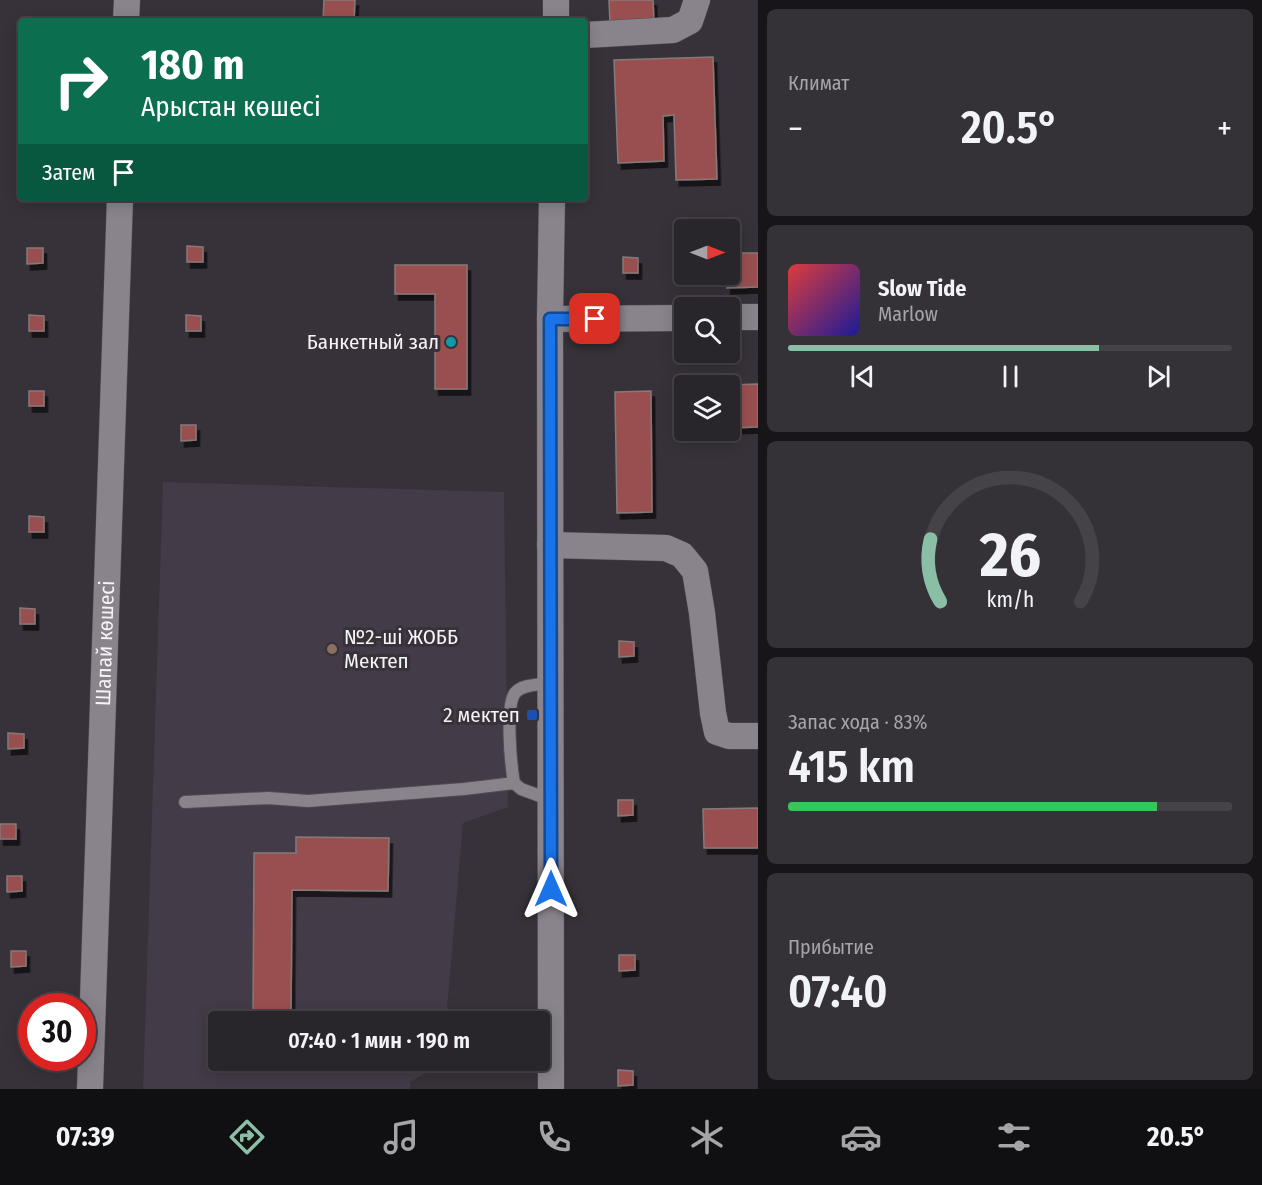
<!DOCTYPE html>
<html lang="ru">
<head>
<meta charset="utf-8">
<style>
  body { margin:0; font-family:"Fira Sans Condensed",sans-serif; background:#353237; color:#f1f3f6; height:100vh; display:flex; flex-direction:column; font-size:22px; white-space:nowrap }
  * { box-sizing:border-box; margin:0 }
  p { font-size:20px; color:#a5a5a9 }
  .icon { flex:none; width:33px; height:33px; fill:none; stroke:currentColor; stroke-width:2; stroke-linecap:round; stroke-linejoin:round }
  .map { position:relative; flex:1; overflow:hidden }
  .sheet { display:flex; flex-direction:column; gap:9px; padding:9px; background:#171518; width:504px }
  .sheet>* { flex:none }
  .banner { position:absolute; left:18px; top:18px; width:570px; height:183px; border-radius:6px; box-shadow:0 3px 15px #0003,0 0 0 2px #454347; background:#0b6e4f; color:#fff; overflow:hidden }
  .needle { width:39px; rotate:90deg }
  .tools { position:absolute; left:674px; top:219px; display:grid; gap:12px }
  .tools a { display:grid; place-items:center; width:66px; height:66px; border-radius:6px; background:#29262b; box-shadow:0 3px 15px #0003,0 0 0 2px #454347; font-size:30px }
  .speed { position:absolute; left:18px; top:993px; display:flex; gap:12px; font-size:30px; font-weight:700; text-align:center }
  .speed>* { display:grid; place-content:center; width:78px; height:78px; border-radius:50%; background:#29262b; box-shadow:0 3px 15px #0003,0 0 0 2px #454347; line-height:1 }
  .speed .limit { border:9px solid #d22; background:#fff; color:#111 }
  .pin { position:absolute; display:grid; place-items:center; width:51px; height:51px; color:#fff; margin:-26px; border-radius:12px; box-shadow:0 3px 9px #0006 }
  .me { position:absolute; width:66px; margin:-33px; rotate:0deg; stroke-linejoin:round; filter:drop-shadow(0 0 4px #0008) }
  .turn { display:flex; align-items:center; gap:21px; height:126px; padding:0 24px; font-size:27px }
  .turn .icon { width:78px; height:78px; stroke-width:2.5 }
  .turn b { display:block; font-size:42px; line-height:51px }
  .then { display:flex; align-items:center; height:57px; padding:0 24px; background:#0003; gap:12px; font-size:22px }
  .big { font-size:45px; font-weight:600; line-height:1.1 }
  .sheet .widget { flex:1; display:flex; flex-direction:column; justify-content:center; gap:9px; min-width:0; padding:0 21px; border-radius:9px; background:#353237 }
  .sheet .dial { align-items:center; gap:0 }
  .dial svg { height:156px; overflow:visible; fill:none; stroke:#454347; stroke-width:7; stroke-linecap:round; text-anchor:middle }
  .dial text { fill:#f1f3f6; stroke:none }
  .song { display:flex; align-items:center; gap:18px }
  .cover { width:72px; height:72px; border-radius:9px; background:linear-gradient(135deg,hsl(0 70% 55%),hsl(240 70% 35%)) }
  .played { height:6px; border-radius:3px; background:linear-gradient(90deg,#8abfa5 70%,#454347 70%) }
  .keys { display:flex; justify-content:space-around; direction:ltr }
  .heat { display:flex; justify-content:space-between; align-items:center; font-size:33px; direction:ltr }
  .charge { height:9px; border-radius:4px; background:linear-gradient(90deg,#34c759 83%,#454347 0) }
  .trip { position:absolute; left:208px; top:1011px; width:342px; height:60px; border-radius:6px; background:#29262b; box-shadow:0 3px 15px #0003,0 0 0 2px #454347; font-weight:600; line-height:60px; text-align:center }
  .dock { display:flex; height:96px; justify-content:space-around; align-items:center; background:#100f11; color:#a5a5a9 }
  .dock .icon { width:42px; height:42px }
  .dock .on { color:#8abfa5 }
  .dock b { font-size:27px; color:#f1f3f6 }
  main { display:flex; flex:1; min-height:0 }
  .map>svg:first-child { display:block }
  .built { fill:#433b47 }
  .building { fill:#994f4f; stroke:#857a79; stroke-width:1.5; filter:url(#shadow) }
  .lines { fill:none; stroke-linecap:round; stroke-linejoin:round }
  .lane-casing { stroke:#524e54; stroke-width:14 }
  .street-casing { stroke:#524e54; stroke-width:27 }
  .lane { stroke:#89838c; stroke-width:12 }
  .street { stroke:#89838c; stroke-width:26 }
  .route-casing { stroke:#114b97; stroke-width:15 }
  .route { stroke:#1a73e8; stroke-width:10 }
  .culture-dot { fill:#0f9aa8; stroke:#373239; stroke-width:2 }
  .education-dot { fill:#8d6e63; stroke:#373239; stroke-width:2 }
  .transit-dot { fill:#1a4fb4; stroke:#373239; stroke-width:2 }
  .labels { text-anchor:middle; stroke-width:6; stroke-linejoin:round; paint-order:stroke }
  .poi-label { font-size:21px; fill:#f6f3f7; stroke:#373239; text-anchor:end }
  .street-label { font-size:21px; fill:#f6f3f7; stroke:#373239 }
</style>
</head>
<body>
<main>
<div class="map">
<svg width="758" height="1089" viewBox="0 0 758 1089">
  <defs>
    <filter id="shadow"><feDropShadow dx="3.5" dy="6" stdDeviation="0" flood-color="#0009"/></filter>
  </defs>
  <rect width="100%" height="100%" fill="#373239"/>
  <path class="built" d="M163 482 504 492 508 807 463 823 446 1021 219 1022V1060L443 1061V1064L410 1082V1089H143Z"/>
  <path class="building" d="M324 0H355L354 21H323Z
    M609 0H653L654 23 610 24Z
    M713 57 717 179 676 180 674 115 663 116 664 161 618 163 614 60Z
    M187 246 203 247V262H187Z
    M27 248H43V263L27 264Z
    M729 253H758V287L727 288Z
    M623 257 638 258V273H623Z
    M395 265H467V389H435V294H395Z
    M29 315 44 316V331H29Z
    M186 315 201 316V331H186Z
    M758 384V427L729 428V386H697Z
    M29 391H44V406H29Z
    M651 391 652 512 617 513 615 392Z
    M181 425H196V440L181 441Z
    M29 516 44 517V532H29Z
    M20 608 35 609V624H20Z
    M619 641 634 642V656L619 657Z
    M8 733 24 734V748L8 749Z
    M618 800H633V815L618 816Z
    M758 808V848H704L703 809Z
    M0 824H16V839H0Z
    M296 837 389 838 388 891 292 890 291 1015H381V1022H253L254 853H296Z
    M7 876H22V891L7 892Z
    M11 951H26V966L11 967Z
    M619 955H635V970L619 971Z
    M618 1070 633 1071V1085L618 1086Z"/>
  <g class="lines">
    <g class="lane-casing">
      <path id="lane" d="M550 683C539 685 522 684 515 693 505 706 511 766 514 783L521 789 551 800
        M185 802 268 798 308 801 464 789 514 783"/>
    </g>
    <g class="street-casing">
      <g id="street">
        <path d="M126 21 127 0"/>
        <path d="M556 21V0"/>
        <path d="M585 35 673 30 690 21 697 0"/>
        <path d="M729 317H758"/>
        <path d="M550 319 684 318"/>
        <path d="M550 545 666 548 682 555 695 571 702 613 713 713 717 732 729 736H758"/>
        <path id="s1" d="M90 1089 120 198"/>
        <path d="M551 1089 550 319 552 198"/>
      </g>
    </g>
    <use href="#lane" class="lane"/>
    <use href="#street" class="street"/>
  </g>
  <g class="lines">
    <g class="route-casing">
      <path id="route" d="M551 889 550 319H595"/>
    </g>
    <use href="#route" class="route"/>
  </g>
  <circle class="culture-dot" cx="451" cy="342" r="6"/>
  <circle class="education-dot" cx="332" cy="649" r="6"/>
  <rect class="transit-dot" x="526" y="709" width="12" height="12" rx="3"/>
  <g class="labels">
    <g class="poi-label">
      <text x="439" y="349">Банкетный зал</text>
      <text x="344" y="644" text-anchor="start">№2-ші ЖОББ<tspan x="344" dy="24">Мектеп</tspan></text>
      <text x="520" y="722">2 мектеп</text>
    </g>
    <g class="street-label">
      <text dy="7" stroke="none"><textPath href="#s1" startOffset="446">Шапай көшесі</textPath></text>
    </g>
  </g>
</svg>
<div class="tools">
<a><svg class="needle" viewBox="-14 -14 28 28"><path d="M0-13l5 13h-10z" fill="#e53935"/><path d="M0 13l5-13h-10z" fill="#a5a5a9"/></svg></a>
<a><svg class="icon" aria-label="search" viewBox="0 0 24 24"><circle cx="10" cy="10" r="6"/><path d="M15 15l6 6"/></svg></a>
<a><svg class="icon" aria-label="layers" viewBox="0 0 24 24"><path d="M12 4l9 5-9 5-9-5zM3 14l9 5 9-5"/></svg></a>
</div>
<div class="speed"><div class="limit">30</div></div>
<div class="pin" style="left:595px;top:319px;background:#d93025"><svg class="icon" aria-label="arrive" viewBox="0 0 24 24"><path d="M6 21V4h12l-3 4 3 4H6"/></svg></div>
<svg class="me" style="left:551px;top:889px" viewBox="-20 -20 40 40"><path d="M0-17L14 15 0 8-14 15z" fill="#1a73e8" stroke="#fff" stroke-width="4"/></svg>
<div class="trip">07:40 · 1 мин · 190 m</div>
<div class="banner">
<div class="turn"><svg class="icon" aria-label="right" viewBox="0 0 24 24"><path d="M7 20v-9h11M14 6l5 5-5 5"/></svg><div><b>180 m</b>Арыстан көшесі</div></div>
<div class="then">Затем<svg class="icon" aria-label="arrive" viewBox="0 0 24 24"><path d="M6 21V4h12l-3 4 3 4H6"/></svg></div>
</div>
</div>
<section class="sheet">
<div class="widget"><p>Климат</p>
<div class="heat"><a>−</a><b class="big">20.5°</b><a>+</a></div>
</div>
<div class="widget">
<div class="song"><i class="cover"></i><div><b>Slow Tide</b><p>Marlow</p></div></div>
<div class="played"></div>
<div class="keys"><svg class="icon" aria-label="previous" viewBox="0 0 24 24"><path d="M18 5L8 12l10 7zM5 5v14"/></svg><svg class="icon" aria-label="pause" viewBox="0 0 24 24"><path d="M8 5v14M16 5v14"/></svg><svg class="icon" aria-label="next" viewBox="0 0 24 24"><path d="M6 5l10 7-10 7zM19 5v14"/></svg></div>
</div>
<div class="widget dial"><svg viewBox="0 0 100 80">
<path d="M14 69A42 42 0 1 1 86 69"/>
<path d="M14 69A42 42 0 0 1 9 37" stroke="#8abfa5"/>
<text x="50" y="56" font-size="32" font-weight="700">26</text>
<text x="50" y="72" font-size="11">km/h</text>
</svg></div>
<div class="widget"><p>Запас хода · 83%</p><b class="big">415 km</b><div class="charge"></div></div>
<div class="widget"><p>Прибытие</p><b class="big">07:40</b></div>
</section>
</main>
<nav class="dock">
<b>07:39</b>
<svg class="icon on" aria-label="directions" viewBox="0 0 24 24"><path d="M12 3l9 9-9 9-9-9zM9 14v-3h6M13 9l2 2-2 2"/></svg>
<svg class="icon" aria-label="music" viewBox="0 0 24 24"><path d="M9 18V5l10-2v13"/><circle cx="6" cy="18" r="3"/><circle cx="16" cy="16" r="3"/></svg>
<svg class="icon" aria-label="phone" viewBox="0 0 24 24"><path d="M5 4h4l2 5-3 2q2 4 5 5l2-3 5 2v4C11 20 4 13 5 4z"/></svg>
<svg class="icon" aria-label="climate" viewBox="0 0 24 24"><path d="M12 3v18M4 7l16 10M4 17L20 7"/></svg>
<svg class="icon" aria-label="car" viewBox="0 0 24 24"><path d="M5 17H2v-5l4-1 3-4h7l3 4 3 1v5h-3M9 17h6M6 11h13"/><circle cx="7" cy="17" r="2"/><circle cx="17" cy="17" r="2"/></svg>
<svg class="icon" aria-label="filters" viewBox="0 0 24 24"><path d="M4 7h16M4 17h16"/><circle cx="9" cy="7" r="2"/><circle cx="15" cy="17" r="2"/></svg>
<b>20.5°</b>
</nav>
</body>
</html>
